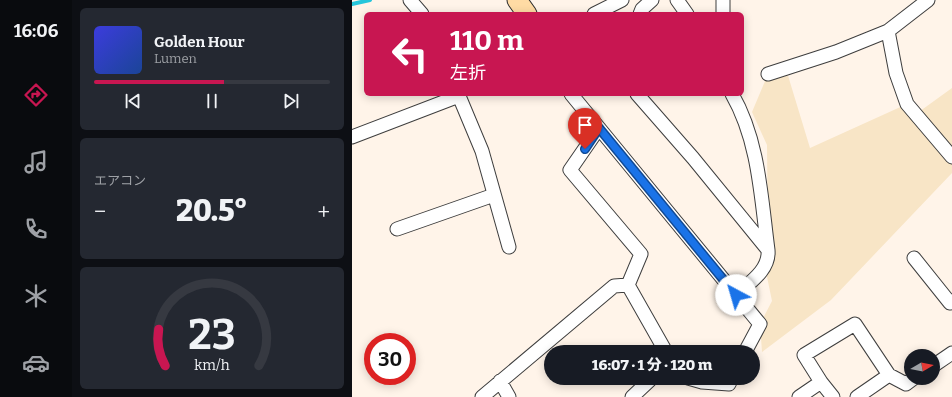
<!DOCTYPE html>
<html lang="ja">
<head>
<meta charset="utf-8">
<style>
  body { margin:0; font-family:Bitter,"Noto Sans JP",serif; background:#242831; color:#f1f3f6; height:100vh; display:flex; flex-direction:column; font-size:15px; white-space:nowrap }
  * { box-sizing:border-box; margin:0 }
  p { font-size:13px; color:#9ea1a6 }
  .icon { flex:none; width:22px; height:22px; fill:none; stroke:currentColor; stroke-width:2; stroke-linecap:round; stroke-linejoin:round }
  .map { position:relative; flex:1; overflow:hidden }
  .sheet { display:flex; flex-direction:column; gap:8px; padding:8px; background:#0d0f14; width:280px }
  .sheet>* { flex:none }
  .top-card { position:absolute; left:12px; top:12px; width:380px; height:84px; border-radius:6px; box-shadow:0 2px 10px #0003; background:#c81651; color:#fff; overflow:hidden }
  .needle { width:26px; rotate:80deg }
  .fabs { position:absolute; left:552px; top:349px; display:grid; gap:8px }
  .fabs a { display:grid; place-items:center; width:36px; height:36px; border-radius:50%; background:#171b24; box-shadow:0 2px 10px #0003; font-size:20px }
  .speed { position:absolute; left:12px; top:333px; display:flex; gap:8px; font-size:20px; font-weight:700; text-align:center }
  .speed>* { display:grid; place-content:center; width:52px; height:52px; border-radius:50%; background:#171b24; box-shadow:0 2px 10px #0003; line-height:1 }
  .speed .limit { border:6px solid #d22; background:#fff; color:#111 }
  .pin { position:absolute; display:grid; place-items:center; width:34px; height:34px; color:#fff; margin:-41px -17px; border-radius:50% 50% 50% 0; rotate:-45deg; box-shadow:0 0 4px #0007 }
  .pin .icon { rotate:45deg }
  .me { position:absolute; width:44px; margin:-22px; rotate:321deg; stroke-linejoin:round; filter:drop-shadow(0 0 3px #0008) }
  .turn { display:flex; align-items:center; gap:14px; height:84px; padding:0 20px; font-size:18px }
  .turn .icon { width:52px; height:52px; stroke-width:2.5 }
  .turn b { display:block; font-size:28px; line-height:34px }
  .big { font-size:30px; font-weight:800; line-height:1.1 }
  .sheet .tile { flex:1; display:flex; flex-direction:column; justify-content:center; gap:6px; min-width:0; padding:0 14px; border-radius:6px; background:#242831 }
  .sheet .dial { align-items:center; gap:0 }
  .dial svg { height:104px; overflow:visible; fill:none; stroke:#363941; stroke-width:7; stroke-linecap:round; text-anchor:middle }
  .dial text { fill:#f1f3f6; stroke:none }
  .song { display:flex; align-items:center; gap:12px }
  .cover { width:48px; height:48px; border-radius:6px; background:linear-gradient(135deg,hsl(240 70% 55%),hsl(220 70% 35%)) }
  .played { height:4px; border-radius:2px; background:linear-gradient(90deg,#c81651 55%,#363941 55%) }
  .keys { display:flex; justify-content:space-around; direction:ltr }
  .heat { display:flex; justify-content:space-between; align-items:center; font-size:22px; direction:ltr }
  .trip { position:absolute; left:192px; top:345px; width:216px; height:40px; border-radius:20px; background:#171b24; box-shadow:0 2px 10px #0003; font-weight:800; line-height:40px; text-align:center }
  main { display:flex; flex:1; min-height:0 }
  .tab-bar { display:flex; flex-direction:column; width:72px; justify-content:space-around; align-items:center; background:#090b0e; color:#9ea1a6 }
  .tab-bar .icon { width:28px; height:28px }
  .tab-bar .active { color:#c81651 }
  .tab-bar b { font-size:18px; color:#f1f3f6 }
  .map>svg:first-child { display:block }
  .farmland { fill:#f8e5c6 }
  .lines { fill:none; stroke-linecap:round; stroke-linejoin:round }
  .stream { stroke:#27c6db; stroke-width:4 }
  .street-casing { stroke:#3e3e3e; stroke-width:15 }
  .secondary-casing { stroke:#2d2d2d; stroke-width:21 }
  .street { stroke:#fff; stroke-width:13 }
  .secondary { stroke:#ffdba4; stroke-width:19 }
  .route-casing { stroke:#114b97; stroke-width:10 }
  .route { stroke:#1a73e8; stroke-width:7 }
</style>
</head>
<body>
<main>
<nav class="tab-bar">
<b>16:06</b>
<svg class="icon active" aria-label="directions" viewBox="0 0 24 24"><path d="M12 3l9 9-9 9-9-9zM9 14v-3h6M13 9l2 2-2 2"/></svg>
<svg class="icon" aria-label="music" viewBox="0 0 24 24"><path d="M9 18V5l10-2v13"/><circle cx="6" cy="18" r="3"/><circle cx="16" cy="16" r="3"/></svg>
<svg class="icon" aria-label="phone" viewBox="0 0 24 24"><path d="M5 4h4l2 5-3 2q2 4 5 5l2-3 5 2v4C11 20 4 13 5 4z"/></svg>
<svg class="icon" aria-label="climate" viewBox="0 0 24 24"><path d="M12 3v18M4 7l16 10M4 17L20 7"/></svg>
<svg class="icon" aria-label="car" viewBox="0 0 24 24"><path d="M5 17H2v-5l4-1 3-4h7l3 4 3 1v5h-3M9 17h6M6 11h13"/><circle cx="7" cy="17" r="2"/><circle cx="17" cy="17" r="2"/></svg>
</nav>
<section class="sheet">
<div class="tile">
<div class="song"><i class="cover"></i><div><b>Golden Hour</b><p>Lumen</p></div></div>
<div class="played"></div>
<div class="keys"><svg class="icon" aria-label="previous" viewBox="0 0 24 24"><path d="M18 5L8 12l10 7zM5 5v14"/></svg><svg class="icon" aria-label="pause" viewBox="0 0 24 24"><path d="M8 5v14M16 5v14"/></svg><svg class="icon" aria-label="next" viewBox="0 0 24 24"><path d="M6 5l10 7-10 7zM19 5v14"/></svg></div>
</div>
<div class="tile"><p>エアコン</p>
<div class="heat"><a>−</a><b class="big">20.5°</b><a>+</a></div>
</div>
<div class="tile dial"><svg viewBox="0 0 100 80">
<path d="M14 69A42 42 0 1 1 86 69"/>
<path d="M14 69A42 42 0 0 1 9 41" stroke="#c81651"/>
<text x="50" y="56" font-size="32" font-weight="700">23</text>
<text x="50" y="72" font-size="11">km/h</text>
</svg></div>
</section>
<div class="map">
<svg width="600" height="397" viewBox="0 0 600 397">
  <rect width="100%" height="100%" fill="#fff4e9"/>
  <path class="farmland" d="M434 69 458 148 555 104 564 114 600 88V173L479 300 410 352 408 324 420 301 413 267 416 250 415 145 400 112 416 74Z"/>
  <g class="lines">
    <path class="stream" d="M0 4 18 0"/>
    <g class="street-casing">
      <path id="street" d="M58 0 70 14
        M325 0 335 14
        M371 0V14
        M242 14 270 0
        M288 14 290 9 300 0
        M536 31 544 73 555 104 600 157
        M416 74 484 52 536 31 576 0
        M219 94 408 324 393 352
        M285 94 341 158 416 250C418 270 397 283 384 295
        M380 94C407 141 409 197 416 250
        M107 96 130 151 157 247
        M247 128 218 170 289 254 276 285 314 352
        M0 137 107 96V94
        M45 229 142 195
        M562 258 598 303 600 301
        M581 366 600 353
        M336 378 350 382 377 384 380 378
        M148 381 157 397
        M469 382 452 355 503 324 537 375
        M130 397 262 286 276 285
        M280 397 298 380
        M447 397 469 382 481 397
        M505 397 537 375 554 384 562 378"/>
    </g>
    <g class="secondary-casing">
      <path id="secondary" d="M165 0 175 14"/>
    </g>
    <use href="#street" class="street"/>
    <use href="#secondary" class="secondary"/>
  </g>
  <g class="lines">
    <g class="route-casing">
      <path id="route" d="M233 149 247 128 384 295"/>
    </g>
    <use href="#route" class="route"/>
  </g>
</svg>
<div class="fabs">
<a><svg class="needle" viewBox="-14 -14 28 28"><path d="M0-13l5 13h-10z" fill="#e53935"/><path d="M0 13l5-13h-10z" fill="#9ea1a6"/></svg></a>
</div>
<div class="speed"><div class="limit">30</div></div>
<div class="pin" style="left:233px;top:149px;background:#d93025"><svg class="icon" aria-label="arrive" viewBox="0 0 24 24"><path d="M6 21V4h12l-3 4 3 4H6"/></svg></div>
<svg class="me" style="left:384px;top:295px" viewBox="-20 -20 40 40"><circle r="19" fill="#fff"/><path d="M0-13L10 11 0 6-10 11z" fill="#1a73e8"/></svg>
<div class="trip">16:07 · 1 分 · 120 m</div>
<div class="top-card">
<div class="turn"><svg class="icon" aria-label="left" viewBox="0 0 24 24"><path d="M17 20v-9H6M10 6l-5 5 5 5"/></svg><div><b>110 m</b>左折</div></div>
</div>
</div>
</main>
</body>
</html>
